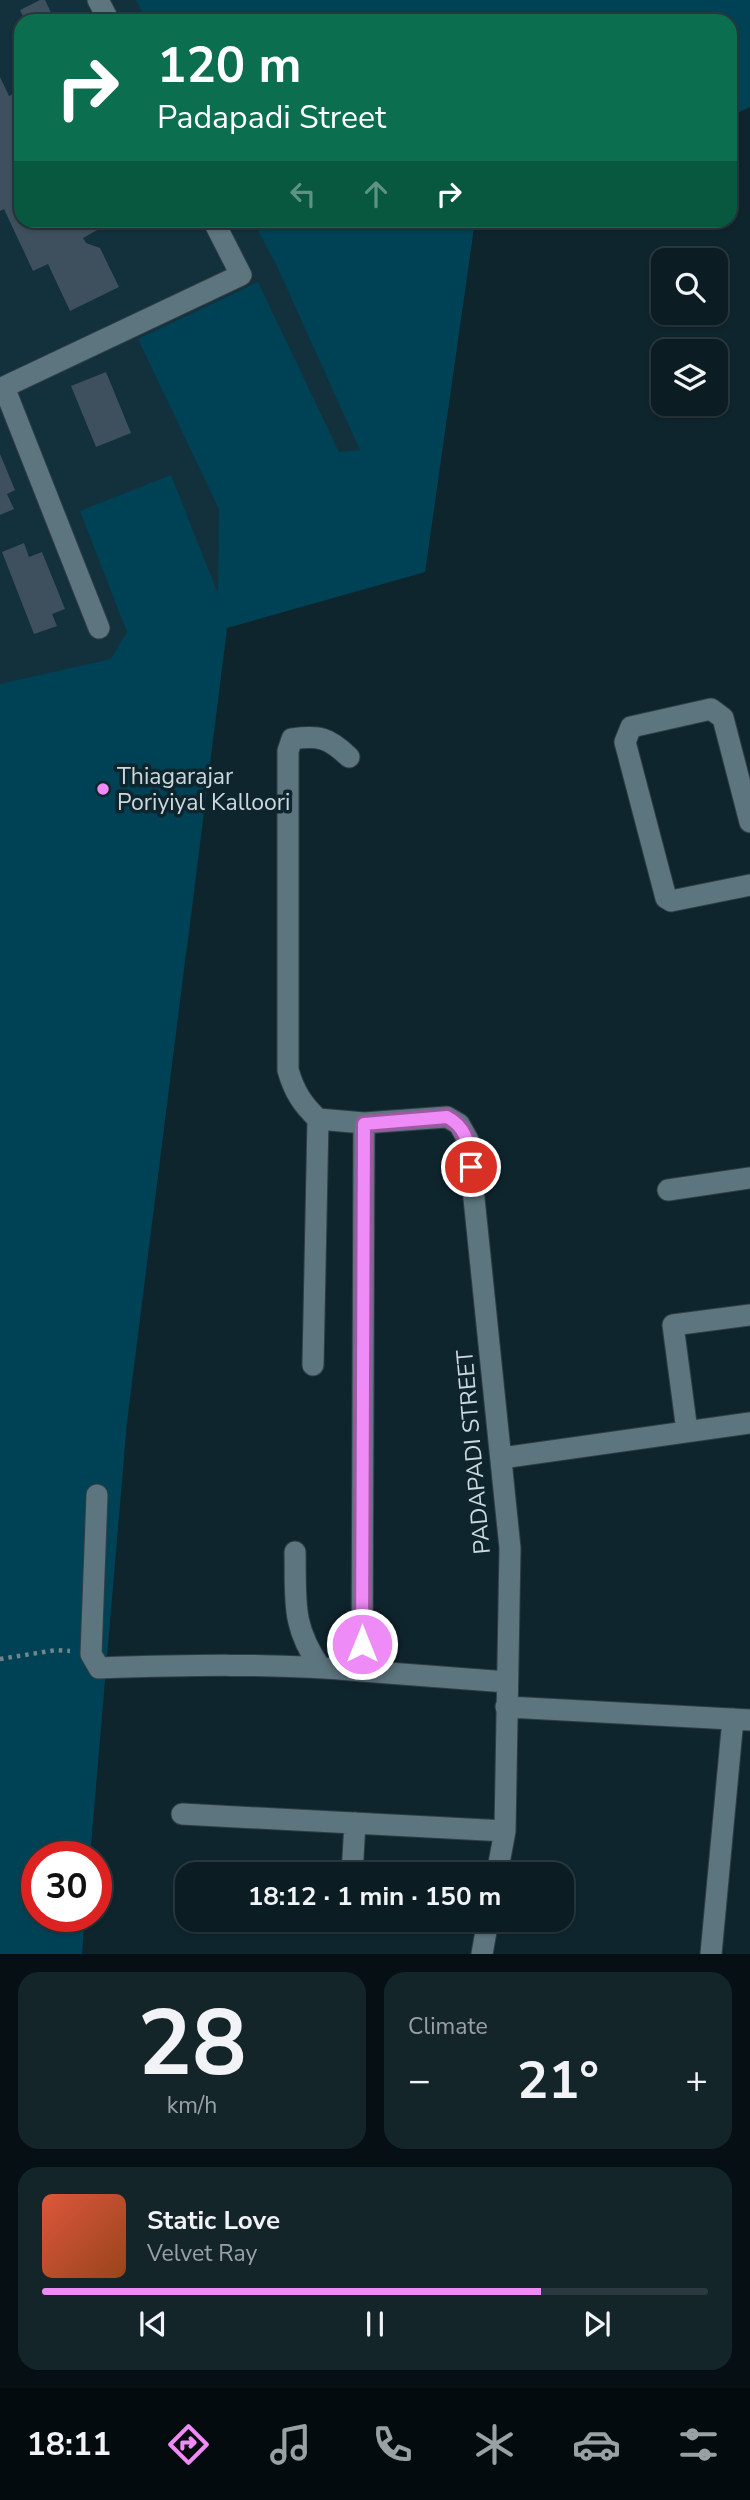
<!DOCTYPE html>
<html lang="en">
<head>
<meta charset="utf-8">
<style>
  body { margin:0; font-family:"Nunito Sans",sans-serif; background:#14252a; color:#f1f3f6; height:100vh; display:flex; flex-direction:column; font-size:26px; white-space:nowrap }
  * { box-sizing:border-box; margin:0 }
  p { font-size:23px; color:#9aa1a5 }
  .icon { flex:none; width:38px; height:38px; fill:none; stroke:currentColor; stroke-width:2; stroke-linecap:round; stroke-linejoin:round }
  .map { position:relative; height:1954px; overflow:hidden }
  .details { display:flex; flex-direction:column; gap:18px; padding:18px; background:#060f13; flex:1 }
  .details>* { flex:none }
  .banner { position:absolute; left:14px; top:14px; width:723px; height:214px; border-radius:21px; box-shadow:0 2px 5px #0004,0 0 0 2px #2b3a40; background:#0b6e4f; color:#fff; overflow:hidden }
  .tools { position:absolute; left:651px; top:248px; display:grid; gap:14px }
  .tools a { display:grid; place-items:center; width:77px; height:77px; border-radius:14px; background:#0b1c22; box-shadow:0 2px 5px #0004,0 0 0 2px #2b3a40; font-size:35px }
  .speed { position:absolute; left:21px; top:1841px; display:flex; gap:14px; font-size:35px; font-weight:700; text-align:center }
  .speed>* { display:grid; place-content:center; width:91px; height:91px; border-radius:50%; background:#0b1c22; box-shadow:0 2px 5px #0004,0 0 0 2px #2b3a40; line-height:1 }
  .speed .limit { border:10px solid #d22; background:#fff; color:#111 }
  .pin { position:absolute; display:grid; place-items:center; width:60px; height:60px; color:#fff; margin:-30px; border:4px solid #fff; border-radius:50%; box-shadow:0 2px 7px #0007 }
  .me { position:absolute; width:77px; margin:-38px; rotate:0deg; stroke-linejoin:round; filter:drop-shadow(0 0 5px #0008) }
  .turn { display:flex; align-items:center; gap:24px; height:147px; padding:0 28px; font-size:32px }
  .turn .icon { width:91px; height:91px; stroke-width:2.5 }
  .turn b { display:block; font-size:49px; line-height:60px }
  .lanes { display:flex; align-items:center; height:66px; padding:0 28px; background:#0003; justify-content:center; gap:35px; direction:ltr }
  .lanes .off { opacity:.35 }
  .big { font-size:52px; font-weight:700; line-height:1.1 }
  .details .card { flex:1; display:flex; flex-direction:column; justify-content:center; gap:10px; min-width:0; padding:0 24px; border-radius:21px; background:#14252a }
  .details .dial { align-items:center; gap:0 }
  .dial b { font-size:91px; line-height:1 }
  .song { display:flex; align-items:center; gap:21px }
  .cover { width:84px; height:84px; border-radius:10px; background:linear-gradient(135deg,hsl(10 70% 55%),hsl(20 70% 35%)) }
  .played { height:7px; border-radius:4px; background:linear-gradient(90deg,#ef8bf7 75%,#2b3a40 75%) }
  .keys { display:flex; justify-content:space-around; direction:ltr }
  .heat { display:flex; justify-content:space-between; align-items:center; font-size:38px; direction:ltr }
  .details .tiles { flex:1; display:grid; gap:18px; grid-template-columns:1fr 1fr }
  .card:last-child { grid-column:span 2 }
  .trip { position:absolute; left:175px; top:1862px; width:399px; height:70px; border-radius:21px; background:#0b1c22; box-shadow:0 2px 5px #0004,0 0 0 2px #2b3a40; font-weight:700; line-height:70px; text-align:center }
  .tab-bar { display:flex; height:112px; justify-content:space-around; align-items:center; background:#040b0e; color:#9aa1a5 }
  .tab-bar .icon { width:49px; height:49px }
  .tab-bar .selected { color:#ef8bf7 }
  .tab-bar b { font-size:32px; color:#f1f3f6 }
  .map>svg:first-child { display:block }
  .built { fill:#12313c }
  .green { fill:#004255 }
  .building { fill:#3e4f5d }
  .lines { fill:none; stroke-linecap:round; stroke-linejoin:round }
  .minor-casing { stroke:#313e45; stroke-width:23 }
  .path { stroke:#74858c; stroke-width:4.5; stroke-dasharray:3.5 5; stroke-linecap:butt }
  .minor { stroke:#5d757f; stroke-width:21 }
  .route-casing { stroke:#9b5aa1; stroke-width:18 }
  .route { stroke:#ef8bf7; stroke-width:12 }
  .poi-dot { fill:#ef8bf7; stroke:#0f252d; stroke-width:2.5 }
  .labels { text-anchor:middle; stroke-width:7; stroke-linejoin:round; paint-order:stroke }
  .poi-label { font-size:23px; fill:#cbd8dd; stroke:#0f252d; text-anchor:start }
  .street-label { font-size:23px; fill:#cbd8dd; stroke:#0f252d }
</style>
</head>
<body>
<div class="map">
<svg width="750" height="1954" viewBox="0 0 750 1954">
  <rect width="100%" height="100%" fill="#0f252d"/>
  <path class="built" d="M0 0H750V107L730 116V21H21V220L488 221 474 227 425 572 227 628 187 950 0 1440Z"/>
  <path class="green" d="M136 0H750V107L730 116V21H147Z
    M253 221H488L474 227 425 572 227 628 127 1422 90 1857H37V1916H85L82 1954H0V684L111 659 127 632 80 511 171 475 218 594 219 509 138 339 258 282 339 452 360 450 276 264Z"/>
  <path class="building" d="M40 0H45L55 21H25L20 10Z
    M0 77 9 96 21 90V220H95L99 229 83 238 86 243 100 248 119 287 70 311 48 264 33 271 4 209 0 211Z
    M106 372 131 433 96 447 71 386Z
    M0 454 15 490 7 494 14 509 0 515Z
    M24 543 29 557 42 552 65 609 52 614 57 626 34 634 2 552Z"/>
  <g class="lines">
    <g class="minor-casing">
      <path id="minor" d="M98 0 109 21
        M99 628 4 387 241 275 213 220
        M750 822 723 718 711 709 631 727 625 742 666 898 671 901 750 885
        M318 1119C302 1104 294 1091 288 1070V751L292 739C320 735 329 738 349 757
        M364 1123 447 1117 459 1124 468 1140 510 1548 505 1831 497 1874
        M668 1190 750 1178
        M313 1365 318 1119 364 1123 362 1671 507 1682
        M687 1431 673 1325 750 1315
        M502 1458 750 1423
        M97 1495 91 1654 99 1668C186 1665 275 1663 362 1671
        M295 1552C296 1601 291 1625 320 1667
        M506 1707 750 1720
        M182 1814 505 1831
        M352 1874 355 1823
        M482 1954 488 1920
        M711 1954 733 1719"/>
    </g>
    <path class="path" d="M0 1659 56 1650 70 1651"/>
    <use href="#minor" class="minor"/>
  </g>
  <g class="lines">
    <g class="route-casing">
      <path id="route" d="M362 1644 364 1124 447 1117C468 1128 468 1145 471 1167"/>
    </g>
    <use href="#route" class="route"/>
  </g>
  <circle class="poi-dot" cx="103" cy="789" r="7"/>
  <g class="labels">
    <g class="poi-label">
      <text x="117" y="784">Thiagarajar<tspan x="117" dy="26">Poriyiyal Kalloori</tspan></text>
    </g>
    <g class="street-label">
      <text transform="translate(473 1452) rotate(-95)" y="8">PADAPADI STREET</text>
    </g>
  </g>
</svg>
<div class="tools">
<a><svg class="icon" aria-label="search" viewBox="0 0 24 24"><circle cx="10" cy="10" r="6"/><path d="M15 15l6 6"/></svg></a>
<a><svg class="icon" aria-label="layers" viewBox="0 0 24 24"><path d="M12 4l9 5-9 5-9-5zM3 14l9 5 9-5"/></svg></a>
</div>
<div class="speed"><div class="limit">30</div></div>
<div class="pin" style="left:471px;top:1167px;background:#d93025"><svg class="icon" aria-label="arrive" viewBox="0 0 24 24"><path d="M6 21V4h12l-3 4 3 4H6"/></svg></div>
<svg class="me" style="left:362px;top:1644px" viewBox="-20 -20 40 40"><circle r="17" fill="#ef8bf7" stroke="#fff" stroke-width="3"/><path d="M0-11L8 9 0 5-8 9z" fill="#fff"/></svg>
<div class="trip">18:12 · 1 min · 150 m</div>
<div class="banner">
<div class="turn"><svg class="icon" aria-label="right" viewBox="0 0 24 24"><path d="M7 20v-9h11M14 6l5 5-5 5"/></svg><div><b>120 m</b>Padapadi Street</div></div>
<div class="lanes"><svg class="icon off" aria-label="left" viewBox="0 0 24 24"><path d="M17 20v-9H6M10 6l-5 5 5 5"/></svg><svg class="icon off" aria-label="ahead" viewBox="0 0 24 24"><path d="M12 20V5M6 11l6-6 6 6"/></svg><svg class="icon" aria-label="right" viewBox="0 0 24 24"><path d="M7 20v-9h11M14 6l5 5-5 5"/></svg></div>
</div>
</div>
<section class="details">
<div class="tiles">
<div class="card dial"><b>28</b><p>km/h</p></div>
<div class="card"><p>Climate</p>
<div class="heat"><a>−</a><b class="big">21°</b><a>+</a></div>
</div>
<div class="card">
<div class="song"><i class="cover"></i><div><b>Static Love</b><p>Velvet Ray</p></div></div>
<div class="played"></div>
<div class="keys"><svg class="icon" aria-label="previous" viewBox="0 0 24 24"><path d="M18 5L8 12l10 7zM5 5v14"/></svg><svg class="icon" aria-label="pause" viewBox="0 0 24 24"><path d="M8 5v14M16 5v14"/></svg><svg class="icon" aria-label="next" viewBox="0 0 24 24"><path d="M6 5l10 7-10 7zM19 5v14"/></svg></div>
</div>
</div>
</section>
<nav class="tab-bar">
<b>18:11</b>
<svg class="icon selected" aria-label="directions" viewBox="0 0 24 24"><path d="M12 3l9 9-9 9-9-9zM9 14v-3h6M13 9l2 2-2 2"/></svg>
<svg class="icon" aria-label="music" viewBox="0 0 24 24"><path d="M9 18V5l10-2v13"/><circle cx="6" cy="18" r="3"/><circle cx="16" cy="16" r="3"/></svg>
<svg class="icon" aria-label="phone" viewBox="0 0 24 24"><path d="M5 4h4l2 5-3 2q2 4 5 5l2-3 5 2v4C11 20 4 13 5 4z"/></svg>
<svg class="icon" aria-label="climate" viewBox="0 0 24 24"><path d="M12 3v18M4 7l16 10M4 17L20 7"/></svg>
<svg class="icon" aria-label="car" viewBox="0 0 24 24"><path d="M5 17H2v-5l4-1 3-4h7l3 4 3 1v5h-3M9 17h6M6 11h13"/><circle cx="7" cy="17" r="2"/><circle cx="17" cy="17" r="2"/></svg>
<svg class="icon" aria-label="filters" viewBox="0 0 24 24"><path d="M4 7h16M4 17h16"/><circle cx="9" cy="7" r="2"/><circle cx="15" cy="17" r="2"/></svg>
</nav>
</body>
</html>
